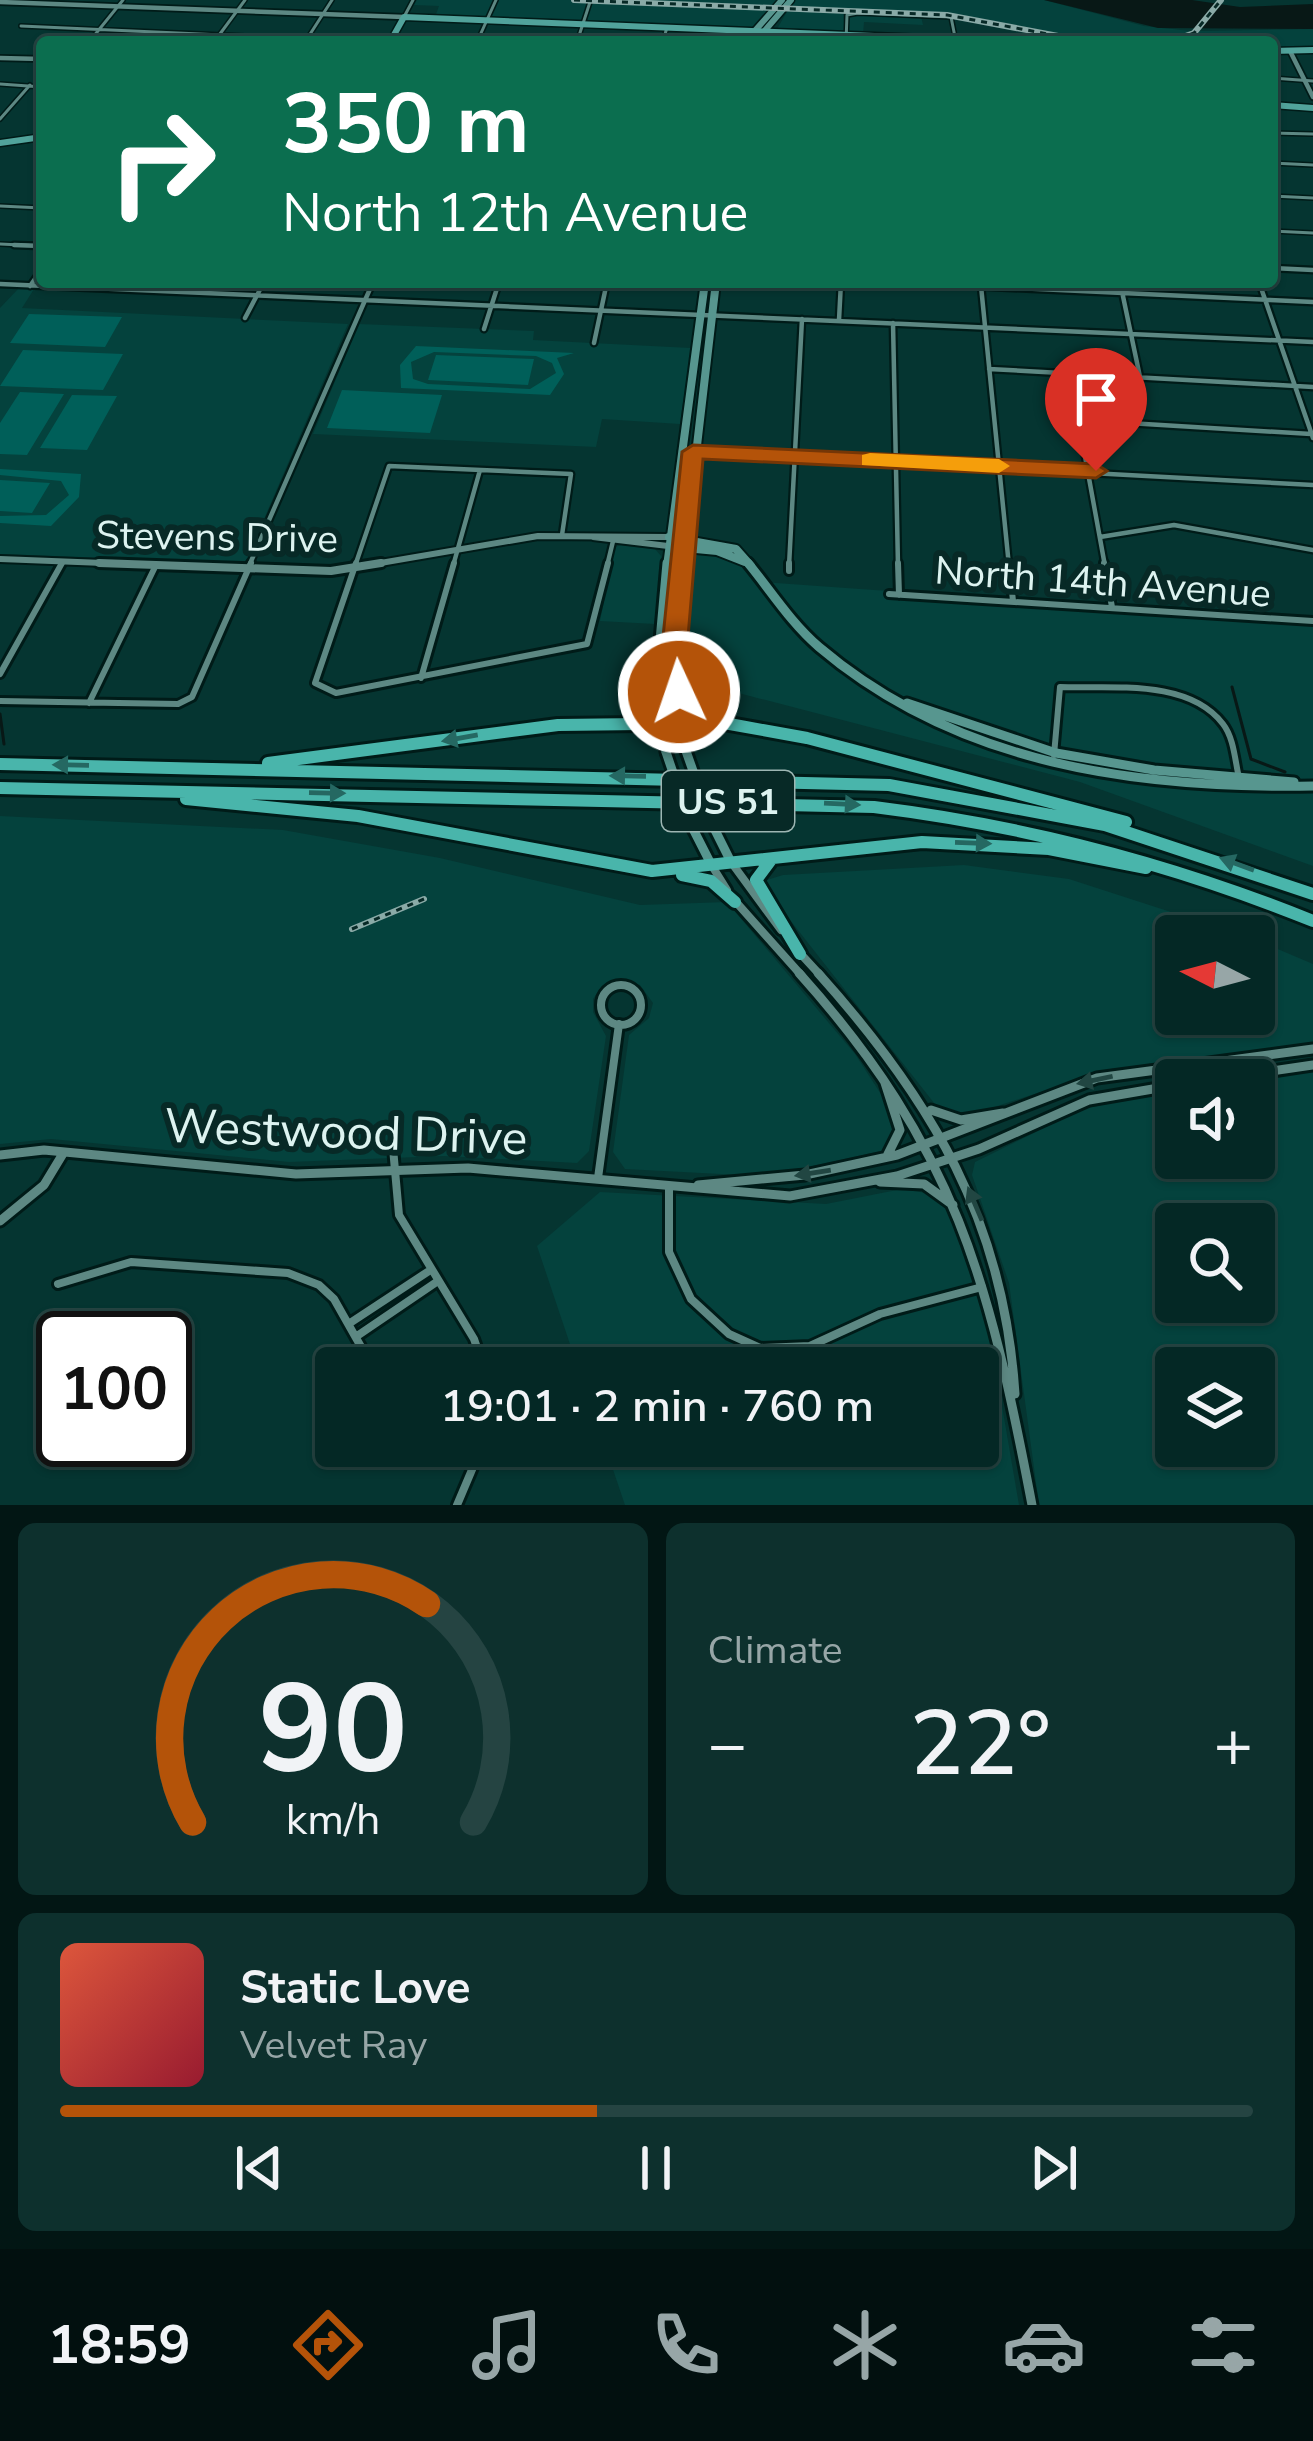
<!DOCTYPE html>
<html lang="en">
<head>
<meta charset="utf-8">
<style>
  body { margin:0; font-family:"Nunito Sans",sans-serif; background:#0d302d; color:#f1f3f6; height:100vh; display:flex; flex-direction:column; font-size:45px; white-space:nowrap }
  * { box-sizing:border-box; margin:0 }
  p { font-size:39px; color:#97a6a7 }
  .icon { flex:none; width:66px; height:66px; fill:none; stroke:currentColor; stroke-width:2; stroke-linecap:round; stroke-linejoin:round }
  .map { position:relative; height:1505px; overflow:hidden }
  .details { display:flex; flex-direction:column; gap:18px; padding:18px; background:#021614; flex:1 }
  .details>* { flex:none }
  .guide { position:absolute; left:36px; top:36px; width:1242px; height:252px; border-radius:12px; box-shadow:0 3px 9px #0004,0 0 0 3px #254442; background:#0b6e4f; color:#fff; overflow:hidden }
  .needle { width:78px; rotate:276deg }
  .buttons { position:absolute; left:1155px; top:915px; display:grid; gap:24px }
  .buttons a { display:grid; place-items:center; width:120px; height:120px; border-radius:12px; background:#042825; box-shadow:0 3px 9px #0004,0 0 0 3px #254442; font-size:60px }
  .speed { position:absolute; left:36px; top:1311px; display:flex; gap:24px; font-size:60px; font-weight:700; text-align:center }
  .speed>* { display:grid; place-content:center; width:156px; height:156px; border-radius:50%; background:#042825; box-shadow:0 3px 9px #0004,0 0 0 3px #254442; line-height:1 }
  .speed .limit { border:6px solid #111; border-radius:18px; background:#fff; color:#111 }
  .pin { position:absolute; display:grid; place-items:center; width:102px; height:102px; color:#fff; margin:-123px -51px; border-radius:50% 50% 50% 0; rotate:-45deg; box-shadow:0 0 12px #0007 }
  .pin .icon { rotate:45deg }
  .me { position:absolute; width:132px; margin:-66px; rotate:357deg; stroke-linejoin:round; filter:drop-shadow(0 0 9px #0008) }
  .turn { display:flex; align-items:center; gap:42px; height:252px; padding:0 48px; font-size:54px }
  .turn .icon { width:156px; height:156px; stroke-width:2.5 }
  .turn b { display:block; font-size:84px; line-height:102px }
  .big { font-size:90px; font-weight:600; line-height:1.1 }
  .details .card { flex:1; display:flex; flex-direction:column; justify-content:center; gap:18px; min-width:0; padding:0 42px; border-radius:18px; background:#0d302d }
  .details .dial { align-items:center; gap:0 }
  .dial svg { height:312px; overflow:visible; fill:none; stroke:#254442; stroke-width:7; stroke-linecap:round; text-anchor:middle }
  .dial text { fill:#f1f3f6; stroke:none }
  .song { display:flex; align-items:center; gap:36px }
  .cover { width:144px; height:144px; border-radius:18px; background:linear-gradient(135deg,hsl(10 70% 55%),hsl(350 70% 35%)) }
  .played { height:12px; border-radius:6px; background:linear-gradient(90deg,#b45309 45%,#254442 45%) }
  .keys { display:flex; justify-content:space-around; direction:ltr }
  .heat { display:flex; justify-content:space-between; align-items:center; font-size:66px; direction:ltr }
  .details .tiles { flex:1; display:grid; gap:18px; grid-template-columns:1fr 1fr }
  .card:last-child { grid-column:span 2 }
  .trip { position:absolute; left:315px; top:1347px; width:684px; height:120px; border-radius:12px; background:#042825; box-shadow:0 3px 9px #0004,0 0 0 3px #254442; font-weight:600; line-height:120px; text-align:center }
  .tabs { display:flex; height:192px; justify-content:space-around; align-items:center; background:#02100f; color:#97a6a7 }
  .tabs .icon { width:84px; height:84px }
  .tabs .active { color:#b45309 }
  .tabs b { font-size:54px; color:#f1f3f6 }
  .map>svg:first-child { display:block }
  .built { fill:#04423d; fill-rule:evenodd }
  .green { fill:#005f59; fill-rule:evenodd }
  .water { fill:#081816 }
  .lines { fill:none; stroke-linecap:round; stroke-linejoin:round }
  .stream { stroke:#081816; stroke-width:3 }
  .minor-far3-casing { stroke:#001b18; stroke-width:6 }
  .minor-far2-casing { stroke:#001b18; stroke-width:9 }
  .minor-far1-casing { stroke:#001b18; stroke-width:12 }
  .minor-casing { stroke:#001b18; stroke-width:14 }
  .tertiary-far3-casing { stroke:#001b18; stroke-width:8 }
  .tertiary-far2-casing { stroke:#001b18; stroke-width:10 }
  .tertiary-far1-casing { stroke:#001b18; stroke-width:14 }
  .tertiary-casing { stroke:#001b18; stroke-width:15 }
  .secondary-far2-casing { stroke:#001b18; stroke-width:9 }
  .secondary-far1-casing { stroke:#001b18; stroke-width:12 }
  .secondary-casing { stroke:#001b18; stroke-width:15 }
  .primary-casing { stroke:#001b18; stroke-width:9 }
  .motorway-casing { stroke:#001b18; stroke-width:18 }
  .minor-far3 { stroke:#5d8883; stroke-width:3 }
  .minor-far2 { stroke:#5d8883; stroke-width:4.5 }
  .minor-far1 { stroke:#5d8883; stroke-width:6 }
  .minor { stroke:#5d8883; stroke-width:8 }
  .tertiary-far3 { stroke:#5d8883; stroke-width:4.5 }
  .tertiary-far2 { stroke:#5d8883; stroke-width:6 }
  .tertiary-far1 { stroke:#5d8883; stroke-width:8 }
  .tertiary { stroke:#5d8883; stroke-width:9 }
  .secondary-far2 { stroke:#57968f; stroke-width:6 }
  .secondary-far1 { stroke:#57968f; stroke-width:8 }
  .secondary { stroke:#57968f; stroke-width:9 }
  .primary { stroke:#51a39b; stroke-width:6 }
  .motorway { stroke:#49b5ab; stroke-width:12 }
  .rail-casing { stroke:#8aaaa7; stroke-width:6 }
  .rail { stroke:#072926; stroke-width:3; stroke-dasharray:6; stroke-linecap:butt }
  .secondary-bridge-casing { stroke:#001b18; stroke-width:15; stroke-linecap:butt }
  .secondary-bridge { stroke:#57968f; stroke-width:9 }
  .oneway { fill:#256862 }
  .oneway2 { fill:#214642 }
  .route { fill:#b45309; stroke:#753606; stroke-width:3 }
  .slow { fill:#f59e0b }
  .labels { text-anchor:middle; stroke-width:12; stroke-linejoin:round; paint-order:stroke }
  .shield { fill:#072926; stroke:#9db6b3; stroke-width:3 }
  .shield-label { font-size:36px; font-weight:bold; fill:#ddf3f0 }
  .street-label { font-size:39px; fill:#ddf3f0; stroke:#072926 }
  .near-street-label { font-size:48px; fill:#ddf3f0; stroke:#072926 }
</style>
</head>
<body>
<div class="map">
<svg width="1313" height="1505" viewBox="0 0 1313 1505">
  <rect width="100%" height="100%" fill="#053531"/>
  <path class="built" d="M417 0H778L751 29 435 17 439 6 414 5Z
    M791 0H1044L1144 26 1191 31 1165 42H1100L974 17 787 7Z
    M788 10 843 12 844 23 852 14 921 16 923 25 864 22 863 34 777 29Z
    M1313 29V49L1272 50V42H1173L1197 31Z
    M19 288 34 289 22 308 348 324 245 563 0 554V308Z
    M359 324 534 331 533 340 691 348 680 424 602 419 596 447 313 434Z
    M621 545 655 549 661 556 655 624 600 621 615 547Z
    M681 547 714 550 745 562 761 582 1313 621V866L1080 782 727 690 676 670Z
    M0 816 283 830 440 858 640 905 727 902 855 1054 888 1105 896 1129 886 1150 804 1168 740 1175 625 1169 613 1152 629 1035 649 1018 653 1003 640 985 624 980 602 986 593 999V1012L606 1036 589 1151 577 1163 444 1156 289 1162 51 1139 0 1144Z
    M964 865 1069 879 1245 936H1176V1014H1254V939L1313 964V1046L1111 1069 967 1116 938 1108 760 882 783 875Z
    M1313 1070V1505H1039L1009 1283 972 1175 975 1162 1082 1109 1176 1090V1158H1254V1080H1244ZM1176 1224H1254V1302H1176ZM1176 1368H1254V1446H1176Z
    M902 1189 932 1194 948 1210 989 1330 1019 1505H625L605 1446H978V1368H578L537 1246 600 1192 826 1204Z"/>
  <path class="green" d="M29 314 122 317 105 347 10 343Z
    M416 346 574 353 557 358 564 374 550 395 401 388 400 365ZM434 352 536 356 552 363 556 373 530 389 428 384 413 379 411 362Z
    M23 350 123 354 103 390 0 386Z
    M436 355 534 359 528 385 428 380Z
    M342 390 442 395 430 433 327 428Z
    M20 392 64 394 27 455 0 454V423Z
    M72 395 117 396 87 450 40 448Z
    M0 469 81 474 79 497 51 526 0 523V516L46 515 69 495 61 481 0 475Z
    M0 480 50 483 32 513 0 511Z"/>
  <path class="water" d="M1044 0H1192L1240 7 1313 4V29L1158 28Z"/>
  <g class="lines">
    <path class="stream" d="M1232 687 1251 759 1285 772
      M0 714 4 744"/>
    <g class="minor-far3-casing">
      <path id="minor-far3" d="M404 17 413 0
        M21 26 380 42
        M89 42 123 0
        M214 42 245 0
        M305 42 332 0
        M477 42 496 0
        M577 42 590 2
        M663 42 667 27
        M846 42 847 15 858 13 951 17 956 42
        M1272 78 1313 81
        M0 84 42 87
        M0 119 30 85
        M1272 133 1313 134
        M1272 163 1313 165
        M1272 196 1313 198
        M0 206 42 208
        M1272 231 1313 233
        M0 244 42 246"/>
    </g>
    <g class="minor-far2-casing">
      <path id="minor-far2" d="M14 245 42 246
        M1272 268 1313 270
        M887 282 1313 302
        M1120 282 1140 377
        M1259 282 1313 438
        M0 284 1313 342
        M30 286 42 269
        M981 286 1009 566
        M245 318 264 282
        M839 320 841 282
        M893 323 898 566
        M484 329 499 282
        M594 343 607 282
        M989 369 1313 387
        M1070 374 1105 566
        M1079 420 1311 434
        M681 451 1313 485
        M1100 537 1174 525 1313 550
        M249 566 373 282
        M355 566 389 466 571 474 562 535
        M453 566 480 470
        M607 566 614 537
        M789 566 802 319"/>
    </g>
    <g class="minor-far1-casing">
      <path id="minor-far1" d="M356 563 315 683 336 693 587 644 608 563
        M898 563 899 595
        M1009 563 1013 601
        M1104 563 1112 607
        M789 571V563
        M889 594 1313 621
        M0 674 62 563
        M421 678 454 563
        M0 701 178 704 192 697 251 563
        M89 703 155 567
        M1054 755 1060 687C1110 689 1188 678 1223 724 1234 738 1235 761 1239 778"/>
    </g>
    <g class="minor-casing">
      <path id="minor" d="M601 1005a20 20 0 1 1 40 0a20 20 0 1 1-40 0Z
        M393 1148 399 1215 474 1339 484 1368
        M598 1178 619 1024
        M669 1187V1252L691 1299 729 1334 760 1348 810 1346 880 1314 982 1287
        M58 1284 131 1262 288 1273 319 1285 334 1299 373 1368
        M350 1323 429 1271
        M357 1336 438 1281
        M369 1458 376 1446
        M457 1505 482 1446"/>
    </g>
    <g class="tertiary-far3-casing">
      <path id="tertiary-far3" d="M0 2 404 17
        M1290 51 1313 97
        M0 58 42 59"/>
    </g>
    <g class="tertiary-far2-casing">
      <path id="tertiary-far2" d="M593 537 668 546
        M0 559 181 566
        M363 566 538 536 669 537"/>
    </g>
    <g class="tertiary-far1-casing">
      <path id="tertiary-far1" d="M99 563 331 571 381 563
        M731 862 781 930
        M712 866 727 890
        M736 902 802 976
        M798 951 821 976"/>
    </g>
    <g class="tertiary-casing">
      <path id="tertiary" d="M799 973C956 1148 989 1280 1032 1505
        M818 973C932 1100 1004 1221 1015 1394
        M1211 1080 1313 1065
        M885 1083 900 1130 887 1156
        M931 1110 961 1120 1003 1113
        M0 1155 44 1150 296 1174 468 1168 790 1196 897 1176 979 1149 1089 1100 1176 1085
        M880 1182 924 1184 953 1205
        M698 1185 805 1175 897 1155 1097 1078 1313 1049
        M0 1221 44 1185 64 1152"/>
    </g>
    <g class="secondary-far2-casing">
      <path id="secondary-far2" d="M745 42 782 0
        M755 42 791 0"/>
    </g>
    <g class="secondary-far1-casing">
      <path id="secondary-far1" d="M669 537 736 549 751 566
        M675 547 717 551 745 562
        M667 566 705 282
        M683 566 716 282"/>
    </g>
    <g class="secondary-casing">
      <path id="secondary" d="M683 563 676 624 686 751
        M748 563C771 591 791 623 819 647 958 765 1137 789 1313 786
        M658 663 667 563
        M657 686 666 752
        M907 703 1056 753 1154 770 1294 782
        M711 822 731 862
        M690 823 712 866"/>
    </g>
    <g class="primary-casing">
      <path id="primary" d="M390 42 404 17 1026 42
        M1272 51 1313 50
        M1272 105 1313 108
        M0 143 42 137"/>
    </g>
    <g class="motorway-casing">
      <path id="motorway" d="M677 685 688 707 711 717
        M631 719 650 706 658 659
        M268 763 558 725 724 723 807 738 1126 822
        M0 764 889 785 1105 825 1313 894
        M0 788 874 807C1027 826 1170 863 1313 921
        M186 799 358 816 652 871 922 842 1049 849 1146 868
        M771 860 756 880 800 954
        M682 875 711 881 735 902"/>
    </g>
    <use href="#minor-far3" class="minor-far3"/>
    <use href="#minor-far2" class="minor-far2"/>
    <use href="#minor-far1" class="minor-far1"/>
    <use href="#minor" class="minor"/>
    <use href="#tertiary-far3" class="tertiary-far3"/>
    <use href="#tertiary-far2" class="tertiary-far2"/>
    <use href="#tertiary-far1" class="tertiary-far1"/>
    <use href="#tertiary" class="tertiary"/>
    <use href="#secondary-far2" class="secondary-far2"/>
    <use href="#secondary-far1" class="secondary-far1"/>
    <use href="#secondary" class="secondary"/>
    <use href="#primary" class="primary"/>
    <use href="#motorway" class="motorway"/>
    <g class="rail-casing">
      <path id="rail" d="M574 0 947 15 1090 42
        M1168 42 1194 33 1221 0
        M352 929 424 899"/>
    </g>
    <use href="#rail" class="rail"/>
    <g class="secondary-bridge-casing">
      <path id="secondary-bridge" d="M686 751 711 822
        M666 752 690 823"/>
    </g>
    <use href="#secondary-bridge" class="secondary-bridge"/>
  </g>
  <defs><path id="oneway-solid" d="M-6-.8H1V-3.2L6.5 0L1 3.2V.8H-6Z" transform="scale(3)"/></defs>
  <g class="oneway">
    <use href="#oneway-solid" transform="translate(460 738) rotate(170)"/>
    <use href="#oneway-solid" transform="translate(71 765) rotate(-179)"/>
    <use href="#oneway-solid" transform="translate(628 776) rotate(-179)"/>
    <use href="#oneway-solid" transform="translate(327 793) rotate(1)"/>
    <use href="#oneway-solid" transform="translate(842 804) rotate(3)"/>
    <use href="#oneway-solid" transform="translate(973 843) rotate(2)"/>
    <use href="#oneway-solid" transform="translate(1237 864) rotate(-160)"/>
  </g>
  <g class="oneway2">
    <use href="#oneway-solid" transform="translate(1095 1080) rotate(168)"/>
    <use href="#oneway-solid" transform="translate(813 1173) rotate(171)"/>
    <use href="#oneway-solid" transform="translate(975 1204) rotate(-113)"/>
  </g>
  <path class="route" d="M693 445 1096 464 1107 471 1096 478 703 459 688 637 692 692 679 701 666 692 663 637 682 452Z"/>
  <path class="slow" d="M870 453 999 459 1010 466 999 473 862 465V455Z"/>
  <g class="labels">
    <rect class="shield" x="662" y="771" width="132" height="60" rx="9"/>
    <g class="shield-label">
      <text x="728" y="814">US 51</text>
    </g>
    <g class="street-label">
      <text transform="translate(217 536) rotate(1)" y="14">Stevens Drive</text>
      <text transform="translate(1103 581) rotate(4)" y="14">North 14th Avenue</text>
    </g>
    <g class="near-street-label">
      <text transform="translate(346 1131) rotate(2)" y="17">Westwood Drive</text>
    </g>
  </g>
</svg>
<div class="buttons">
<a><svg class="needle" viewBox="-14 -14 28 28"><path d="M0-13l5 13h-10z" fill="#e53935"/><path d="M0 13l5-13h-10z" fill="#97a6a7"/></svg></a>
<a><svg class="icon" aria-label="sound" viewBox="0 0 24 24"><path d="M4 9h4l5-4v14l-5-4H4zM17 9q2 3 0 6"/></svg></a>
<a><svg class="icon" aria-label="search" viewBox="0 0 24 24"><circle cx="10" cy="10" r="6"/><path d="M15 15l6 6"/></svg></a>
<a><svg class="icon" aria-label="layers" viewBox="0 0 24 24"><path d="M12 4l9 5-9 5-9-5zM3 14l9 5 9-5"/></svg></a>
</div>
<div class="speed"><div class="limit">100</div></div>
<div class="pin" style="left:1096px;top:471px;background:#d93025"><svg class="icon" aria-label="arrive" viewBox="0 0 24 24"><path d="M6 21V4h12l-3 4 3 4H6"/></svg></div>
<svg class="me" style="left:679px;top:692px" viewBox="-20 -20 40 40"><circle r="17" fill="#b45309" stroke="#fff" stroke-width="3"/><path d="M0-11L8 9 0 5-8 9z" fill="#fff"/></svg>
<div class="trip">19:01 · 2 min · 760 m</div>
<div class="guide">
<div class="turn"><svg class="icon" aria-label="right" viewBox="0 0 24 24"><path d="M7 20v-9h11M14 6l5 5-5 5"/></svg><div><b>350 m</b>North 12th Avenue</div></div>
</div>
</div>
<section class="details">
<div class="tiles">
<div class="card dial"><svg viewBox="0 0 100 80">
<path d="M14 69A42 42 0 1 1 86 69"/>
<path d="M14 69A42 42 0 0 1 74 13" stroke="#b45309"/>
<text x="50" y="56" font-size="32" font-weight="700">90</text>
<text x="50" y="72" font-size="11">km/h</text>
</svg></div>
<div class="card"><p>Climate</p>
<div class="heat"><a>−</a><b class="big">22°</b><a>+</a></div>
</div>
<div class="card">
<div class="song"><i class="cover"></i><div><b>Static Love</b><p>Velvet Ray</p></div></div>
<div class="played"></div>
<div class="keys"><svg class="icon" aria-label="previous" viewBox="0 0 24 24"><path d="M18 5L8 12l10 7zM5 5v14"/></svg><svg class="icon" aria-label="pause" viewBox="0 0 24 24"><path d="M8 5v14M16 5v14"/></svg><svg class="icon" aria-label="next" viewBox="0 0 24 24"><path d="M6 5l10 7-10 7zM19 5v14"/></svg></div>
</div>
</div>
</section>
<nav class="tabs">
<b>18:59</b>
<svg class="icon active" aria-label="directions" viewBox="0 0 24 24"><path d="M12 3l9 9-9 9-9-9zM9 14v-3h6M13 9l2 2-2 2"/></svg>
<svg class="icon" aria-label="music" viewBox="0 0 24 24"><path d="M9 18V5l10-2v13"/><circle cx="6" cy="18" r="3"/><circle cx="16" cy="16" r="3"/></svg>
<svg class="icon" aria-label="phone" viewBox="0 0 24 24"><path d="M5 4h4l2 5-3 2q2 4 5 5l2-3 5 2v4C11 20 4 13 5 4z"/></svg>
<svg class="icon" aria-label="climate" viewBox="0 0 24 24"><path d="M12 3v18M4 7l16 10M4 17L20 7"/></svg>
<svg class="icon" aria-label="car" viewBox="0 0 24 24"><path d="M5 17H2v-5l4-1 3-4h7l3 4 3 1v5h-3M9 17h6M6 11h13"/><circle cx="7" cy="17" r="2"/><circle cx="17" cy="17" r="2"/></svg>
<svg class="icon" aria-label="filters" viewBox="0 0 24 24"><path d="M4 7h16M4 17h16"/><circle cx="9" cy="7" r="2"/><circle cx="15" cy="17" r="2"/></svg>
</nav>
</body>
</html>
